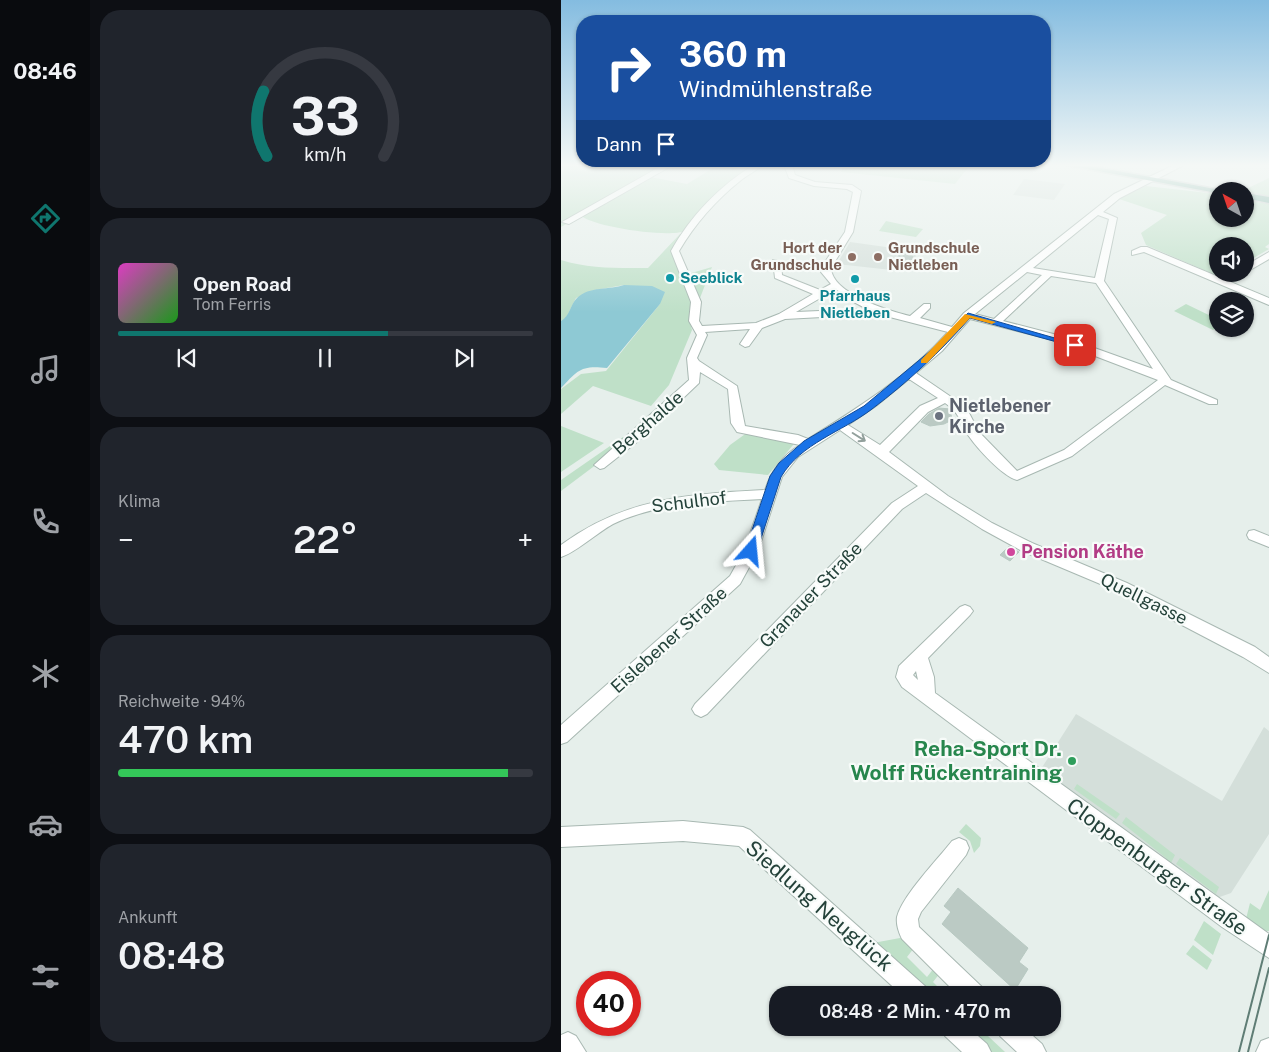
<!DOCTYPE html>
<html lang="de">
<head>
<meta charset="utf-8">
<style>
  body { margin:0; font-family:"Public Sans",sans-serif; background:#20242c; color:#f1f3f6; height:100vh; display:flex; flex-direction:column; font-size:19px; white-space:nowrap }
  * { box-sizing:border-box; margin:0 }
  p { font-size:16px; color:#9ea1a6 }
  .icon { flex:none; width:28px; height:28px; fill:none; stroke:currentColor; stroke-width:2; stroke-linecap:round; stroke-linejoin:round }
  .map { position:relative; flex:1; overflow:hidden }
  .sheet { display:flex; flex-direction:column; gap:10px; padding:10px; background:#0d0f14; width:471px }
  .sheet>* { flex:none }
  .top-card { position:absolute; left:15px; top:15px; width:475px; height:152px; border-radius:20px; box-shadow:0 1px 4px #0004; background:#1a4fa0; color:#fff; overflow:hidden }
  .needle { width:32px; rotate:320deg }
  .tools { position:absolute; left:648px; top:182px; display:grid; gap:10px }
  .tools a { display:grid; place-items:center; width:45px; height:45px; border-radius:50%; background:#171b24; box-shadow:0 1px 4px #0004; font-size:25px }
  .speed { position:absolute; left:15px; top:971px; display:flex; gap:10px; font-size:25px; font-weight:700; text-align:center }
  .speed>* { display:grid; place-content:center; width:65px; height:65px; border-radius:50%; background:#171b24; box-shadow:0 1px 4px #0004; line-height:1 }
  .speed .limit { border:8px solid #d22; background:#fff; color:#111 }
  .pin { position:absolute; display:grid; place-items:center; width:42px; height:42px; color:#fff; margin:-21px; border-radius:10px; box-shadow:0 2px 8px #0006 }
  .me { position:absolute; width:55px; margin:-28px; rotate:18deg; stroke-linejoin:round; filter:drop-shadow(0 0 4px #0008) }
  .turn { display:flex; align-items:center; gap:18px; height:105px; padding:0 20px; font-size:22px }
  .turn .icon { width:65px; height:65px; stroke-width:2.5 }
  .turn b { display:block; font-size:35px; line-height:42px }
  .then { display:flex; align-items:center; height:48px; padding:0 20px; background:#0003; gap:10px; font-size:19px }
  .big { font-size:38px; font-weight:600; line-height:1.1 }
  .sheet .tile { flex:1; display:flex; flex-direction:column; justify-content:center; gap:8px; min-width:0; padding:0 18px; border-radius:20px; background:#20242c }
  .sheet .dial { align-items:center; gap:0 }
  .dial svg { height:130px; overflow:visible; fill:none; stroke:#363941; stroke-width:7; stroke-linecap:round; text-anchor:middle }
  .dial text { fill:#f1f3f6; stroke:none }
  .song { display:flex; align-items:center; gap:15px }
  .cover { width:60px; height:60px; border-radius:8px; background:linear-gradient(135deg,hsl(310 70% 55%),hsl(120 70% 35%)) }
  .played { height:5px; border-radius:2px; background:linear-gradient(90deg,#0f766e 65%,#363941 65%) }
  .keys { display:flex; justify-content:space-around; direction:ltr }
  .heat { display:flex; justify-content:space-between; align-items:center; font-size:28px; direction:ltr }
  .charge { height:8px; border-radius:4px; background:linear-gradient(90deg,#34c759 94%,#363941 0) }
  .trip { position:absolute; left:208px; top:986px; width:292px; height:50px; border-radius:20px; background:#171b24; box-shadow:0 1px 4px #0004; font-weight:600; line-height:50px; text-align:center }
  main { display:flex; flex:1; min-height:0 }
  .tabs { display:flex; flex-direction:column; width:90px; justify-content:space-around; align-items:center; background:#090b0e; color:#9ea1a6 }
  .tabs .icon { width:35px; height:35px }
  .tabs .on { color:#0f766e }
  .tabs b { font-size:22px; color:#f1f3f6 }
  .map>svg:first-child { display:block }
  .built { fill:#d4dfda }
  .green { fill:#bfe0c8 }
  .water { fill:#8ec9d4 }
  .building { fill:#bbcac4; stroke:#b8c9c2 }
  .lines { fill:none; stroke-linecap:round; stroke-linejoin:round }
  .minor-casing { stroke:#a8b8b2; stroke-width:2 }
  .major-casing { stroke:#c2cac8; stroke-width:3 }
  .minor { fill:#fff; fill-rule:evenodd }
  .major { fill:#6aa596; fill-rule:evenodd }
  .tram { stroke:#5f7d75; stroke-width:2 }
  .oneway { stroke:#92a09c }
  .route { fill:#1a73e8; stroke:#114b97 }
  .slow { fill:#f59e0b }
  .education-dot { fill:#8d6e63; stroke:#f7fbf9; stroke-width:2 }
  .culture-dot { fill:#0f9aa8; stroke:#f7fbf9; stroke-width:2 }
  .worship-dot { fill:#6b7280; stroke:#f7fbf9; stroke-width:2 }
  .hotel-dot { fill:#d1479c; stroke:#f7fbf9; stroke-width:2 }
  .leisure-dot { fill:#2e9e5b; stroke:#f7fbf9; stroke-width:2 }
  .labels { text-anchor:middle; stroke-width:4.5; stroke-linejoin:round; paint-order:stroke }
  .far-education-label { font-size:15px; font-weight:bold; fill:#785e54; stroke:#f7fbf9; text-anchor:end }
  .far-culture-label { font-size:15px; font-weight:bold; fill:#0d838f; stroke:#f7fbf9; text-anchor:start }
  .worship-label { font-size:18px; font-weight:bold; fill:#5b616d; stroke:#f7fbf9; text-anchor:start }
  .street-label { font-size:18px; fill:#24423a; stroke:#f7fbf9 }
  .hotel-label { font-size:18px; font-weight:bold; fill:#b23c85; stroke:#f7fbf9; text-anchor:start }
  .near-leisure-label { font-size:21px; font-weight:bold; fill:#27864d; stroke:#f7fbf9; text-anchor:end }
  .near-street-label { font-size:21px; fill:#24423a; stroke:#f7fbf9 }
</style>
</head>
<body>
<main>
<nav class="tabs">
<b>08:46</b>
<svg class="icon on" aria-label="directions" viewBox="0 0 24 24"><path d="M12 3l9 9-9 9-9-9zM9 14v-3h6M13 9l2 2-2 2"/></svg>
<svg class="icon" aria-label="music" viewBox="0 0 24 24"><path d="M9 18V5l10-2v13"/><circle cx="6" cy="18" r="3"/><circle cx="16" cy="16" r="3"/></svg>
<svg class="icon" aria-label="phone" viewBox="0 0 24 24"><path d="M5 4h4l2 5-3 2q2 4 5 5l2-3 5 2v4C11 20 4 13 5 4z"/></svg>
<svg class="icon" aria-label="climate" viewBox="0 0 24 24"><path d="M12 3v18M4 7l16 10M4 17L20 7"/></svg>
<svg class="icon" aria-label="car" viewBox="0 0 24 24"><path d="M5 17H2v-5l4-1 3-4h7l3 4 3 1v5h-3M9 17h6M6 11h13"/><circle cx="7" cy="17" r="2"/><circle cx="17" cy="17" r="2"/></svg>
<svg class="icon" aria-label="filters" viewBox="0 0 24 24"><path d="M4 7h16M4 17h16"/><circle cx="9" cy="7" r="2"/><circle cx="15" cy="17" r="2"/></svg>
</nav>
<section class="sheet">
<div class="tile dial"><svg viewBox="0 0 100 80">
<path d="M14 69A42 42 0 1 1 86 69"/>
<path d="M14 69A42 42 0 0 1 12 29" stroke="#0f766e"/>
<text x="50" y="56" font-size="32" font-weight="700">33</text>
<text x="50" y="72" font-size="11">km/h</text>
</svg></div>
<div class="tile">
<div class="song"><i class="cover"></i><div><b>Open Road</b><p>Tom Ferris</p></div></div>
<div class="played"></div>
<div class="keys"><svg class="icon" aria-label="previous" viewBox="0 0 24 24"><path d="M18 5L8 12l10 7zM5 5v14"/></svg><svg class="icon" aria-label="pause" viewBox="0 0 24 24"><path d="M8 5v14M16 5v14"/></svg><svg class="icon" aria-label="next" viewBox="0 0 24 24"><path d="M6 5l10 7-10 7zM19 5v14"/></svg></div>
</div>
<div class="tile"><p>Klima</p>
<div class="heat"><a>−</a><b class="big">22°</b><a>+</a></div>
</div>
<div class="tile"><p>Reichweite · 94%</p><b class="big">470 km</b><div class="charge"></div></div>
<div class="tile"><p>Ankunft</p><b class="big">08:48</b></div>
</section>
<div class="map">
<svg width="708" height="1052" viewBox="0 0 708 1052">
  <rect width="100%" height="100%" fill="#e6efeb"/>
  <path class="built" d="M463 179 504 184 493 200 452 195Z
    M289 242 332 248 357 250 349 272 276 264Z
    M515 714 661 801 703 727 708 731V834L670 893 653 899 480 769Z"/>
  <path class="green" d="M0 165H105L13 215 2 223H7L0 227Z
    M157 165 177 167 174 170 184 171 124 231C107 238 32 227 19 215L89 177 126 184Z
    M283 165H409L394 184 280 172Z
    M708 178V196L681 191Z
    M585 186 656 194V219H684V200L708 204V244L704 247 708 249 684 263V246H656V274H664L659 277 585 245 580 233 606 215 558 199Z
    M325 221 362 229 355 237 318 231Z
    M119 234 121 235 112 250 130 296 128 318 131 330 108 385 90 406 32 386 0 414V389L20 374 45 371 99 304 63 285 34 290 15 298 5 318 0 321V260C28 269 57 268 87 268Z
    M151 267 139 298 137 299 127 274Z
    M625 304 656 319V327L652 330 613 311Z
    M0 426 43 443 0 472Z
    M187 432 237 439 207 475 158 470 153 464 169 445Z
    M62 437 64 438 60 446 0 491V480Z
    M516 784 559 814 555 819 513 789Z
    M565 817 614 855 607 869 602 865 605 858 561 823Z
    M405 824 420 838 419 846 413 853 409 841 398 832Z
    M619 858 658 887 655 894 615 864Z
    M708 890V931H702L685 919 689 903 699 910Z
    M643 921 660 934 652 955 633 940Z
    M339 938H346L353 948 346 957 366 977 373 968 379 973 372 982 385 995H367L312 943Z
    M632 945 651 960 646 970 625 954Z
    M402 1028H419L421 1030 433 1028 427 1036 444 1052H428Z"/>
  <path class="water" d="M63 285 91 286 104 292 99 304 46 368C20 365 17 370 0 388V321C9 316 9 305 16 298 28 286 49 290 63 285Z"/>
  <path class="building" d="M341 249 350 250 348 256H352L347 268 332 266Z
    M378 408 389 409 391 420 383 424 369 426 360 422 368 414Z
    M448 546 458 552 449 561 439 555Z
    M397 888 467 948 458 962 467 969 454 990 381 924 390 912 383 906Z"/>
  <g class="lines">
    <g class="minor-casing">
      <path id="minor" d="M102 165H112L8 224 1 222Z
        M193 165H202C195 171 186 175 179 181 155 200 134 224 118 251L140 302 138 321 141 326 195 323 218 314 252 294 214 278 212 260 220 262 221 275 259 290 270 284 260 272V268L284 232 292 192 286 189 253 186 228 178 223 165H231L234 175 254 182 291 185 300 191 292 232 270 268C271 294 329 311 349 316L363 304H369V308L359 318 391 327 403 313 553 194 613 165H623L559 198 542 212 556 218 543 281 610 380 656 400V404H648L604 385 511 456 456 480C441 476 416 448 407 435 400 422 397 411 384 403L367 412 328 452 387 496 431 523 471 543 566 583 694 647 708 657V673L682 657 556 591 461 551 421 529 365 493 341 509 146 714 140 717 134 714 131 709 134 704 331 503 357 486 279 430 237 457 221 477 197 551 179 584 6 742 0 744V725L169 576 183 551 201 499C151 502 98 502 52 524 37 532 14 553 0 557V545C64 498 127 494 204 490 210 471 222 455 239 445L176 432 170 423 167 389 139 372 138 383 76 442 43 468 39 469 33 465 128 380 126 358 136 335 128 321 130 302 110 251C129 217 159 185 193 165ZM537 215 548 219 534 278 472 268ZM466 272 481 275 433 319 414 314ZM490 276 535 283 592 369 500 336 442 321ZM275 289 289 300 306 309 235 312ZM317 314 387 332C348 376 297 408 247 439L237 435 184 426 176 386 138 361 136 358 146 335 144 332 189 329 179 344 184 347 188 346 201 328 224 319ZM409 319 492 340 597 380 503 450 456 471 418 432 407 411 399 403 355 373 381 351ZM348 379 377 398 359 406 319 445 287 425 315 406Z
        M580 247H586L708 298V305L583 252 571 255V251Z
        M708 252V259L684 273V266Z
        M693 530 708 536V547L688 539 686 535 688 531Z
        M404 605 409 607 412 611 409 615 367 658 373 677 374 693 708 934V958L661 927 341 687 335 677 338 666 399 607ZM355 671 357 680 352 675Z
        M122 821 182 827 189 830 365 987 368 995H341L178 846 122 841 0 847V827Z
        M398 838 405 841 408 848 405 855 360 912 357 919 358 927 421 987 424 995H397L341 939C338 933 335 924 336 917 341 896 377 859 391 841Z
        M381 1028H408L426 1044 430 1052H401L384 1036Z
        M436 1028H463L481 1044 485 1052H456L439 1036Z
        M7 1032 15 1036 25 1052H0V1035Z
        M708 1038V1052H695L700 1041Z"/>
    </g>
    <g class="major-casing">
      <path id="major" d="M505 165H524L665 191 656 193Z
        M684 193 708 197V203L684 198Z"/>
    </g>
    <use href="#minor" class="minor"/>
    <use href="#major" class="major"/>
    <path class="tram" d="M678 1052 708 935
      M687 1052 708 968"/>
  </g>
  <defs><path id="oneway-shaft" d="M-6 0H5M1.5-3L5.5 0L1.5 3" fill="none" stroke-width="1.6" stroke-linecap="round" stroke-linejoin="round" transform="scale(1.25)"/></defs>
  <use class="oneway" href="#oneway-shaft" transform="translate(298 437) rotate(32)"/>
  <linearGradient id="sky" x2="0" y2="1"><stop stop-color="#84bce0"/><stop offset="0.53" stop-color="#f4f8f6"/><stop offset="1" stop-color="#f4f8f6" stop-opacity="0"/></linearGradient>
  <rect width="708" height="312" fill="url(#sky)"/>
  <path class="route" d="M407 313 518 345 514 347 409 318C379 352 347 382 311 409 281 432 240 443 220 477L196 551 194 554H186L184 551 209 476 218 463 243 441 303 406 374 347Z"/>
  <path class="slow" d="M404 314 435 322 431 324 409 318 366 363H360V360Z"/>
  <g class="education-dot">
    <circle cx="291" cy="257" r="5"/>
    <circle cx="317" cy="257" r="5"/>
  </g>
  <g class="culture-dot">
    <circle cx="109" cy="278" r="5"/>
    <circle cx="294" cy="279" r="5"/>
  </g>
  <circle class="worship-dot" cx="378" cy="416" r="5"/>
  <circle class="hotel-dot" cx="450" cy="552" r="5"/>
  <circle class="leisure-dot" cx="511" cy="761" r="5"/>
  <g class="labels">
    <g class="far-education-label">
      <text x="281" y="253">Hort der<tspan x="281" dy="17">Grundschule</tspan></text>
      <text x="327" y="253" text-anchor="start">Grundschule<tspan x="327" dy="17">Nietleben</tspan></text>
    </g>
    <g class="far-culture-label">
      <text x="119" y="283">Seeblick</text>
      <text x="294" y="301" text-anchor="middle">Pfarrhaus<tspan x="294" dy="17">Nietleben</tspan></text>
    </g>
    <g class="worship-label">
      <text x="388" y="412">Nietlebener<tspan x="388" dy="21">Kirche</tspan></text>
    </g>
    <g class="street-label">
      <text transform="translate(87 423) rotate(-41)" y="6">Berghalde</text>
      <text transform="translate(128 502) rotate(-7)" y="6">Schulhof</text>
      <text transform="translate(250 595) rotate(-46)" y="6">Granauer Straße</text>
      <text transform="translate(583 599) rotate(26)" y="6">Quellgasse</text>
      <text transform="translate(108 640) rotate(-42)" y="6">Eislebener Straße</text>
    </g>
    <g class="hotel-label">
      <text x="460" y="558">Pension Käthe</text>
    </g>
    <g class="near-leisure-label">
      <text x="501" y="756">Reha-Sport Dr.<tspan x="501" dy="24">Wolff Rückentraining</tspan></text>
    </g>
    <g class="near-street-label">
      <text transform="translate(596 867) rotate(36)" y="7">Cloppenburger Straße</text>
      <text transform="translate(258 906) rotate(41)" y="7">Siedlung Neuglück</text>
    </g>
  </g>
</svg>
<div class="tools">
<a><svg class="needle" viewBox="-14 -14 28 28"><path d="M0-13l5 13h-10z" fill="#e53935"/><path d="M0 13l5-13h-10z" fill="#9ea1a6"/></svg></a>
<a><svg class="icon" aria-label="sound" viewBox="0 0 24 24"><path d="M4 9h4l5-4v14l-5-4H4zM17 9q2 3 0 6"/></svg></a>
<a><svg class="icon" aria-label="layers" viewBox="0 0 24 24"><path d="M12 4l9 5-9 5-9-5zM3 14l9 5 9-5"/></svg></a>
</div>
<div class="speed"><div class="limit">40</div></div>
<div class="pin" style="left:514px;top:345px;background:#d93025"><svg class="icon" aria-label="arrive" viewBox="0 0 24 24"><path d="M6 21V4h12l-3 4 3 4H6"/></svg></div>
<svg class="me" style="left:190px;top:551px" viewBox="-20 -20 40 40"><path d="M0-17L14 15 0 8-14 15z" fill="#1a73e8" stroke="#fff" stroke-width="4"/></svg>
<div class="trip">08:48 · 2 Min. · 470 m</div>
<div class="top-card">
<div class="turn"><svg class="icon" aria-label="right" viewBox="0 0 24 24"><path d="M7 20v-9h11M14 6l5 5-5 5"/></svg><div><b>360 m</b>Windmühlenstraße</div></div>
<div class="then">Dann<svg class="icon" aria-label="arrive" viewBox="0 0 24 24"><path d="M6 21V4h12l-3 4 3 4H6"/></svg></div>
</div>
</div>
</main>
</body>
</html>
